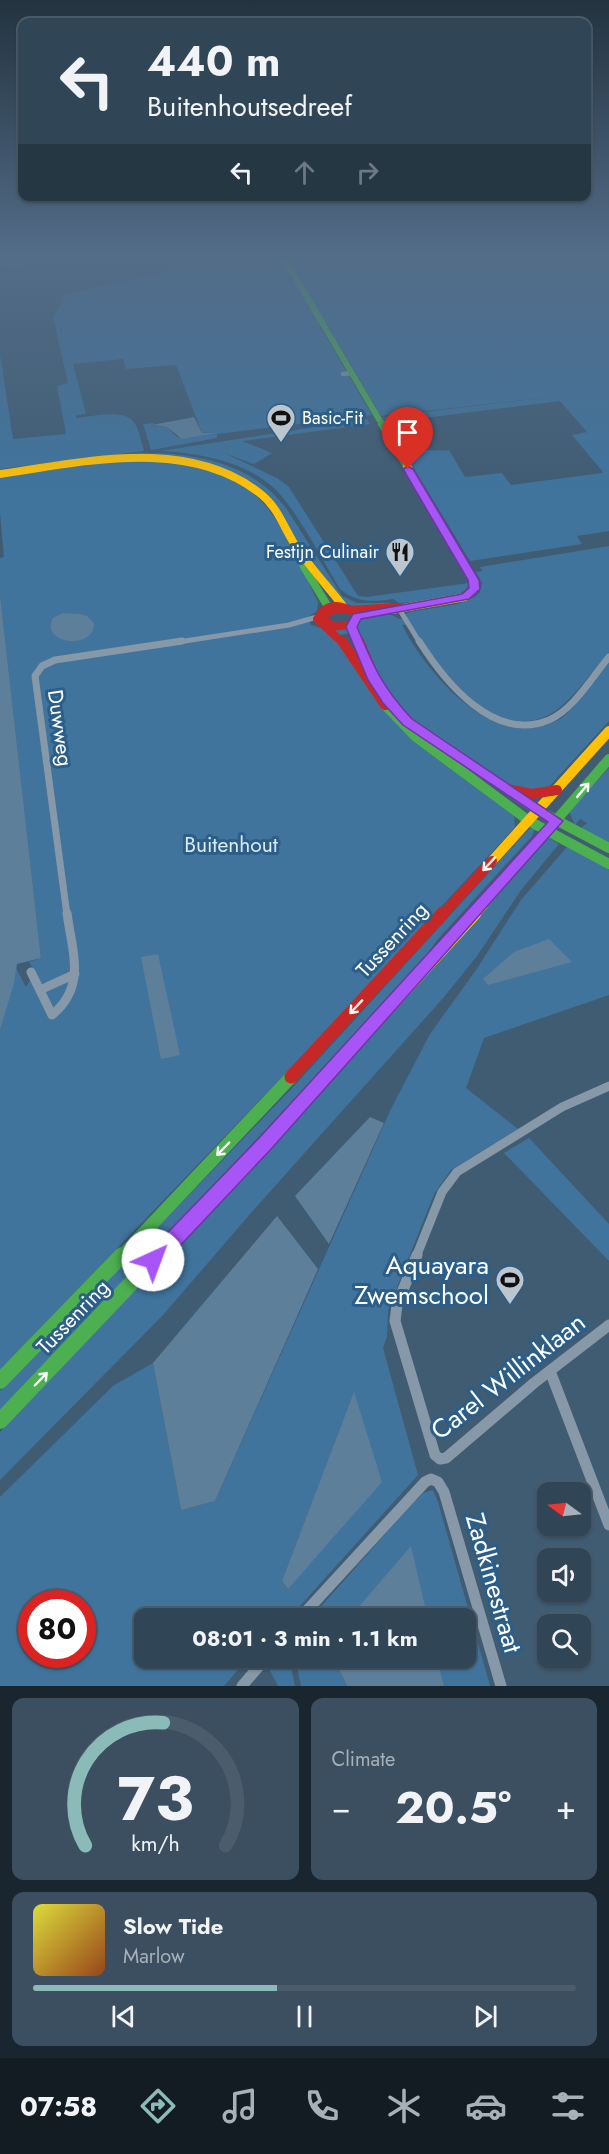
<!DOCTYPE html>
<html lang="en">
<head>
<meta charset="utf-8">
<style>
  body { margin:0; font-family:Jost,sans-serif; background:#3c4f60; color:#f1f3f6; height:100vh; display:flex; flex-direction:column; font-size:22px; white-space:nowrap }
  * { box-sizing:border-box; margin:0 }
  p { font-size:20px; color:#a8b1b9 }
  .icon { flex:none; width:33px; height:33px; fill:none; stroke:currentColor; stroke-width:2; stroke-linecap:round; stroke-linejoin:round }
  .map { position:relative; height:1686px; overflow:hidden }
  .details { display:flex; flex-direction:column; gap:12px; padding:12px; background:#1a262f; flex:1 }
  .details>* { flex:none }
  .guide { position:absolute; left:18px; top:18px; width:573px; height:183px; border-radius:12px; box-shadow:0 2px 4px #0004,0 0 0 2px #4b5d6c; background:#304556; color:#f1f3f6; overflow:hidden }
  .needle { width:39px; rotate:285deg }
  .tools { position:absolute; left:537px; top:1482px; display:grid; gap:12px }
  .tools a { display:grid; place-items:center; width:54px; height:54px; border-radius:12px; background:#304556; box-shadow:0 2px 4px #0004,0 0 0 2px #4b5d6c; font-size:30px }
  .speed { position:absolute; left:18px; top:1590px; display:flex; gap:12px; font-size:30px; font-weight:700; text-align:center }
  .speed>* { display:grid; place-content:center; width:78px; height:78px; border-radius:50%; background:#304556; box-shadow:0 2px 4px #0004,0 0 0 2px #4b5d6c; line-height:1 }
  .speed .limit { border:9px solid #d22; background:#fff; color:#111 }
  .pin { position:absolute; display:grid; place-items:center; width:51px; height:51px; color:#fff; margin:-62px -26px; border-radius:50% 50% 50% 0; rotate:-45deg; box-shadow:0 0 6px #0007 }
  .pin .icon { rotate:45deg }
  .me { position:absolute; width:66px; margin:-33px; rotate:43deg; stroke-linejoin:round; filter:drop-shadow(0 0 4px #0008) }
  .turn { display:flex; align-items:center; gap:21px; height:126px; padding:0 30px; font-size:27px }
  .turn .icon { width:78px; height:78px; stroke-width:2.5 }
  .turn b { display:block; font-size:42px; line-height:51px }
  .lanes { display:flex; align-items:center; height:57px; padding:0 30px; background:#0003; justify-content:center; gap:30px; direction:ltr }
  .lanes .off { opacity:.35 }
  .big { font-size:45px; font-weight:700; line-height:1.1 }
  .details .card { flex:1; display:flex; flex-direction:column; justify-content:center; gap:9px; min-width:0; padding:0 21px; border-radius:12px; background:#3c4f60 }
  .details .dial { align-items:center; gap:0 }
  .dial svg { height:156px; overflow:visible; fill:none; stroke:#4b5d6c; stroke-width:7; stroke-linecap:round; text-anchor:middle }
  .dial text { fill:#f1f3f6; stroke:none }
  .song { display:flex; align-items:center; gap:18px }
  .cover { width:72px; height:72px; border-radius:9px; background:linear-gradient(135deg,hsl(60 70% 55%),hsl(20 70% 35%)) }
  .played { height:6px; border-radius:3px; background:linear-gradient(90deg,#8bbbb9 45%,#4b5d6c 45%) }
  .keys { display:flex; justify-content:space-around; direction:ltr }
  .heat { display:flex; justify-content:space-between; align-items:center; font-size:33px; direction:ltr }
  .details .tiles { flex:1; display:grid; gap:12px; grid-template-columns:1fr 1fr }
  .card:last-child { grid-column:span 2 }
  .trip { position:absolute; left:134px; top:1608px; width:342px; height:60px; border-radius:12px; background:#304556; box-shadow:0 2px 4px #0004,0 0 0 2px #4b5d6c; font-weight:700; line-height:60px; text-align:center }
  .menu { display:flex; height:96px; justify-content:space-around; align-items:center; background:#131c22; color:#a8b1b9 }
  .menu .icon { width:42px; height:42px }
  .menu .active { color:#8bbbb9 }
  .menu b { font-size:27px; color:#f1f3f6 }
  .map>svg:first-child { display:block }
  .green { fill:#40749d; fill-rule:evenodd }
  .water { fill:#5d7f9a }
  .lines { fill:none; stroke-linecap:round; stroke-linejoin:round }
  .street-far4 { stroke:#8798a8; stroke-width:4.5 }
  .street-far3 { stroke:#8798a8; stroke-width:5 }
  .street-far2 { stroke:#8798a8; stroke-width:7 }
  .street-far1 { stroke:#8798a8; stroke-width:9 }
  .street { stroke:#8798a8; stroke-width:11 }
  .fast-far4 { stroke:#4caf50; stroke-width:6 }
  .fast-far3 { stroke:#4caf50; stroke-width:8 }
  .fast-far2 { stroke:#4caf50; stroke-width:10 }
  .fast-far1 { stroke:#4caf50; stroke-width:13 }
  .fast { stroke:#4caf50; stroke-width:16 }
  .slow-far2 { stroke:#ffc107; stroke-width:8 }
  .slow-far1 { stroke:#ffc107; stroke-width:10 }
  .slow { stroke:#ffc107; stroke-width:13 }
  .jam-far2 { stroke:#c62828; stroke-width:8 }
  .jam-far1 { stroke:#c62828; stroke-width:10 }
  .jam { stroke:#c62828; stroke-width:13 }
  .oneway { stroke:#f6fbf6 }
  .route { fill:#a855f7; stroke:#6d37a1; stroke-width:1.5 }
  .labels { text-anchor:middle; stroke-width:6; stroke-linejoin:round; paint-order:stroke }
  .far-poi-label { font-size:18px; fill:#fff; stroke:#2b5e88; text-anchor:start }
  .street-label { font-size:21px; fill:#fff; stroke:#2b5e88 }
  .park-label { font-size:21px; fill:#dbebf7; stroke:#2b5e88 }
  .near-poi-label { font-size:26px; fill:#fff; stroke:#2b5e88; text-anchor:end }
  .near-street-label { font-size:26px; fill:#fff; stroke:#2b5e88 }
</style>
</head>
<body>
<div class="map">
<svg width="609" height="1686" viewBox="0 0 609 1686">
  <rect width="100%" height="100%" fill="#405c73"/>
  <path class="green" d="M2 253H47L13 271 4 266Z
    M230 253H594L609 260V531L577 536 582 544 470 561 403 450C420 448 432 452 449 450L465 477 502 473 511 485 602 473 603 472 572 435 587 432 560 401 408 420 421 442 399 445 382 417 559 396 381 416 327 324 319 325 372 415 217 434V438L151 450 143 424 155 423 152 426 167 427 177 437 211 432 202 433 176 365 126 369 123 359 73 364 86 414 76 415V418C91 417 126 407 135 424 140 432 141 442 144 451L0 469V354L13 439 66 434 57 386 68 383 53 317 61 305 60 299 65 294 155 274Z
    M367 419 370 424 242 441 272 453 254 464 224 453 277 478 289 487 358 596 367 597 469 583C465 603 416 601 399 603L393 599C372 602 357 603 340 589 323 561 298 512 275 489 245 461 200 453 160 451Z
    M159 453C207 456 255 467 286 508L342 596 357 603H393C375 606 357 611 341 601 324 577 307 554 290 530 283 518 277 505 268 495 213 442 112 461 43 465L106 456Z
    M146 460C163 462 181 462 197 466 273 483 287 540 318 602L317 611 307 618 311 625C316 626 321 629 325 629 347 628 380 604 399 619L407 618 406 614 410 612 458 604 475 597 480 592 482 583 476 572 482 571 480 567 609 546V652C592 671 573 700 552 713 494 748 437 664 410 624L402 625C428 676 496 755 560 719 574 711 597 677 609 663V721L545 791 515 789 412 722 385 694 373 673 356 632 334 636 416 742 514 815 515 827 306 1052 0 1370V1030L16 968 26 987 35 972 29 962 41 958 0 594V558L4 557 0 513V477L103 463Z
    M609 768V843L581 828 587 823 580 819 575 825 569 812Z
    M530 828 535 829 532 836 437 940 417 969 0 1411V1391L295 1085Z
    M549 838 559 844 521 890 477 956 444 997 250 1214 163 1315 0 1480V1432L448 951Z
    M567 847 609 868V995L484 1038 466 1088 518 1129 451 1170 434 1194 388 1310 387 1336 383 1348 418 1475 289 1618H144V1658H248L224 1686H0V1497L113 1386 153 1363 181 1510 215 1501 391 1109 430 1034 476 970 521 900ZM354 1393 288 1589 282 1581ZM32 1604H82V1654H32Z
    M529 1138 609 1224V1261L504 1153Z
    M433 1490 438 1502 490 1686H444L437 1658H465V1618H428L411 1547 349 1618H311L402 1515 423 1493Z
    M276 1658H289L295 1686H278L268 1667Z
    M295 1658H334L347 1686H301Z"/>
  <path class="water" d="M194 417 202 433H216L182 439 167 427 152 425Z
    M0 594 41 958 17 964 14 983 0 1030Z
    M63 613 80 614 87 616 94 623C95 651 39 644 53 618Z
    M549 939 572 962 488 985 483 979 514 952Z
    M158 954 180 1055 161 1059 141 957Z
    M370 1117 384 1123 329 1244 295 1196Z
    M277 1216 318 1269 215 1501 181 1510 153 1363Z
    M354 1392 382 1482 288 1589 282 1581Z
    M411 1546 428 1618H349Z
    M334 1658H437L444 1686H347Z"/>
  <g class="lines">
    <path class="street-far4" d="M343 374 352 373"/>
    <path class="street-far3" d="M398 607 420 643
      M172 643 289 625 317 617"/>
    <path class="street-far2" d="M419 641C445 682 494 743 549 720 574 709 592 677 609 657
      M67 915 35 676 42 666 55 660 182 641"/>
    <path class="street-far1" d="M31 972 52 1015C87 986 72 952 67 913
      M40 990 75 974
      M416 1257 442 1192 457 1172 562 1107 609 1086"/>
    <path class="street" d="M417 1255 397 1305 395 1321 435 1455 440 1459 446 1458 534 1383 609 1325
      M550 1371 609 1525
      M300 1618 425 1482 431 1479 438 1482 444 1492 501 1686
      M242 1686 266 1658"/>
    <path class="fast-far4" d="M273 253 285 262 294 275 383 426
      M606 253 609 255"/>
    <path class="fast-far3" d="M382 424 407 466
      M299 553 304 567 327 605V611"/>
    <path class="fast-far2" d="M385 705 416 737 529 821 609 864
      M408 722 539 811 609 848
      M483 905 609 759"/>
    <path class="fast-far1" d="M121 1257 291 1077
      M157 1257 256 1153"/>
    <path class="fast" d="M0 1381 122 1255
      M0 1421 158 1255"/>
    <path class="slow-far2" d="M0 474C84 462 190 436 262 495 279 509 285 531 297 548 311 568 328 587 343 606
      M392 610 465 597 474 589V580L407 466"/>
    <path class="slow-far1" d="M492 861 609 731
      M474 915 483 905"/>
    <path class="slow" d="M256 1153 475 913"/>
    <path class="jam-far2" d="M334 610H350L357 616 354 623C340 627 331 630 322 616Z
      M350 610 398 607
      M352 625 360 643
      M343 643 317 619C325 605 336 603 350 610"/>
    <path class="jam-far1" d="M342 641 385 705
      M359 641 379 688
      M507 789 532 794 557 790
      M442 915 492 861"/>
    <path class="jam" d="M291 1077 443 913"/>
  </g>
  <defs><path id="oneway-shaft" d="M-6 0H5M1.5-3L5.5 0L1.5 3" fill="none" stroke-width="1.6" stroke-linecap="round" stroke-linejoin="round" transform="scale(1.5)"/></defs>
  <g class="oneway">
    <use href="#oneway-shaft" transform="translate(583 790) rotate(-50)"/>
    <use href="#oneway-shaft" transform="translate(489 864) rotate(133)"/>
    <use href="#oneway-shaft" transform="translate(356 1007) rotate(133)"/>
    <use href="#oneway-shaft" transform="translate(223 1149) rotate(134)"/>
    <use href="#oneway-shaft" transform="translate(41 1379) rotate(-46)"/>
  </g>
  <linearGradient id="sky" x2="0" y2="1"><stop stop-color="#23333f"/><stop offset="0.52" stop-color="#536c88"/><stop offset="1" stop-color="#536c88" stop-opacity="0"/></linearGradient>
  <rect width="609" height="489" fill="url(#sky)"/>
  <path class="route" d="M408 466 413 469 479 580 480 589 469 599 361 619 357 627C374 667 382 687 412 719L563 821 272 1148 160 1267 153 1269 147 1267 144 1260 147 1254 260 1137 548 822 403 725 383 703 368 680 346 627 353 614 462 594 469 588 468 580 403 469Z"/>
  <defs>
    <g id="stadium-pin" transform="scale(1.5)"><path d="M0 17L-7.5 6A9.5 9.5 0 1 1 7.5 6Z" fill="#bcc6ce" stroke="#2b5e88"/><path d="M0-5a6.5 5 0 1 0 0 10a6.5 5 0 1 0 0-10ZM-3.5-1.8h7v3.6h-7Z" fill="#111"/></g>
    <g id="restaurant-pin" transform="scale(1.5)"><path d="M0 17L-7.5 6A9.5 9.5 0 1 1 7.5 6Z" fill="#bcc6ce" stroke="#2b5e88"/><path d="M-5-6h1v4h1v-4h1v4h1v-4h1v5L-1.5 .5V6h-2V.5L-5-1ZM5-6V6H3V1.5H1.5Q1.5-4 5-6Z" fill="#111"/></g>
  </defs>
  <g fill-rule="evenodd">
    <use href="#stadium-pin" x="281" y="418"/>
    <use href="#restaurant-pin" x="400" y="552"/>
    <use href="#stadium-pin" x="510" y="1280"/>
  </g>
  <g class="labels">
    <g class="far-poi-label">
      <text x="302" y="424">Basic-Fit</text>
      <text x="379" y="558" text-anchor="end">Festijn Culinair</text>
    </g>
    <g class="street-label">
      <text transform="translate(60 728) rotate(82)" y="7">Duwweg</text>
      <text transform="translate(392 940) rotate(-47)" y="7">Tussenring</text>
      <text transform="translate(73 1317) rotate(-46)" y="7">Tussenring</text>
    </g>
    <g class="park-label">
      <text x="231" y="852">Buitenhout</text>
    </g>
    <g class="near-poi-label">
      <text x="489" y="1274">Aquayara<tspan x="489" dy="30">Zwemschool</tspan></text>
    </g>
    <g class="near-street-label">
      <text transform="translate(508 1376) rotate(-38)" y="9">Carel Willinklaan</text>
      <text transform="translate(494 1583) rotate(74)" y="9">Zadkinestraat</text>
    </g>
  </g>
</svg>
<div class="tools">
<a><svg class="needle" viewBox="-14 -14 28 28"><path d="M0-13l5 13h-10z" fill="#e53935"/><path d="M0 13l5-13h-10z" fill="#a8b1b9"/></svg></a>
<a><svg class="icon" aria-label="sound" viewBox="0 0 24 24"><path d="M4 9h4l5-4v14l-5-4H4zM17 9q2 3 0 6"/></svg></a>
<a><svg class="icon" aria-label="search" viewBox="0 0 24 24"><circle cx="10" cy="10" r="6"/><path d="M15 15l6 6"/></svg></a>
</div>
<div class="speed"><div class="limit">80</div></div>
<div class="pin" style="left:408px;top:469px;background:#d93025"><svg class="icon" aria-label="arrive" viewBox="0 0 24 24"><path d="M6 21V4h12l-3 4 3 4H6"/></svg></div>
<svg class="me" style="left:153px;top:1260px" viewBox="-20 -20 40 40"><circle r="19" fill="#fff"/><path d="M0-13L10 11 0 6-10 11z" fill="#a855f7"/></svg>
<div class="trip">08:01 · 3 min · 1.1 km</div>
<div class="guide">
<div class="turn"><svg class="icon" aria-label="left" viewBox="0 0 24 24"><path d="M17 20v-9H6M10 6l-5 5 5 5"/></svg><div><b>440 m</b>Buitenhoutsedreef</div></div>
<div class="lanes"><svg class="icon" aria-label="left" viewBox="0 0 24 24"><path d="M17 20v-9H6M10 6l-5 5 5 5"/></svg><svg class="icon off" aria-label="ahead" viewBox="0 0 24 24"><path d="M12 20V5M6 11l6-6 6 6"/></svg><svg class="icon off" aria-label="right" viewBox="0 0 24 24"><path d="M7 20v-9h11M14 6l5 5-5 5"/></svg></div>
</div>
</div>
<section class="details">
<div class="tiles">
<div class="card dial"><svg viewBox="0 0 100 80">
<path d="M14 69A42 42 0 1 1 86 69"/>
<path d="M14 69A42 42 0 0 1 54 6" stroke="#8bbbb9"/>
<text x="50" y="56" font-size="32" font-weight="700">73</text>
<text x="50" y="72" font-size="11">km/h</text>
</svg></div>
<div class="card"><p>Climate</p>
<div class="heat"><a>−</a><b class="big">20.5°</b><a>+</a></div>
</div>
<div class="card">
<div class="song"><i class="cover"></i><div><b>Slow Tide</b><p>Marlow</p></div></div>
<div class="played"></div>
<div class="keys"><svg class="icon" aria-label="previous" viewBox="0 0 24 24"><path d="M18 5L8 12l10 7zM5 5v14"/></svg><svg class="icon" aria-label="pause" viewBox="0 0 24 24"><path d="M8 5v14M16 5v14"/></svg><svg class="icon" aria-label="next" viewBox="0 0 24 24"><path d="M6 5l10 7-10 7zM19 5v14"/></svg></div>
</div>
</div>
</section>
<nav class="menu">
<b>07:58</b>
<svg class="icon active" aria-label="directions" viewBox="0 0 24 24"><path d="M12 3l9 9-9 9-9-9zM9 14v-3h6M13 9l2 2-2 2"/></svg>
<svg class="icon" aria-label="music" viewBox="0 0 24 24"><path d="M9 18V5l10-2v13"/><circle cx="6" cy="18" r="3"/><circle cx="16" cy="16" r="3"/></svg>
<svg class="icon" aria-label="phone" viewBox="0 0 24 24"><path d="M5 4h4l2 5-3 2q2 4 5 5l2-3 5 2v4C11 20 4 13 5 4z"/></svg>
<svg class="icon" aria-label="climate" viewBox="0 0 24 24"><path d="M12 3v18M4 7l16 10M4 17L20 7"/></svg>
<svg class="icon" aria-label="car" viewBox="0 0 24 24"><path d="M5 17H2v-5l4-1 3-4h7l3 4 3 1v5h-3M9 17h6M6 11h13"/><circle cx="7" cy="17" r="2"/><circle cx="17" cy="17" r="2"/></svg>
<svg class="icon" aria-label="filters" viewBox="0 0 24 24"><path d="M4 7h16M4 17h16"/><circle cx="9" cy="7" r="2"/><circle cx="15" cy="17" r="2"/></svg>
</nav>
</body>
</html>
